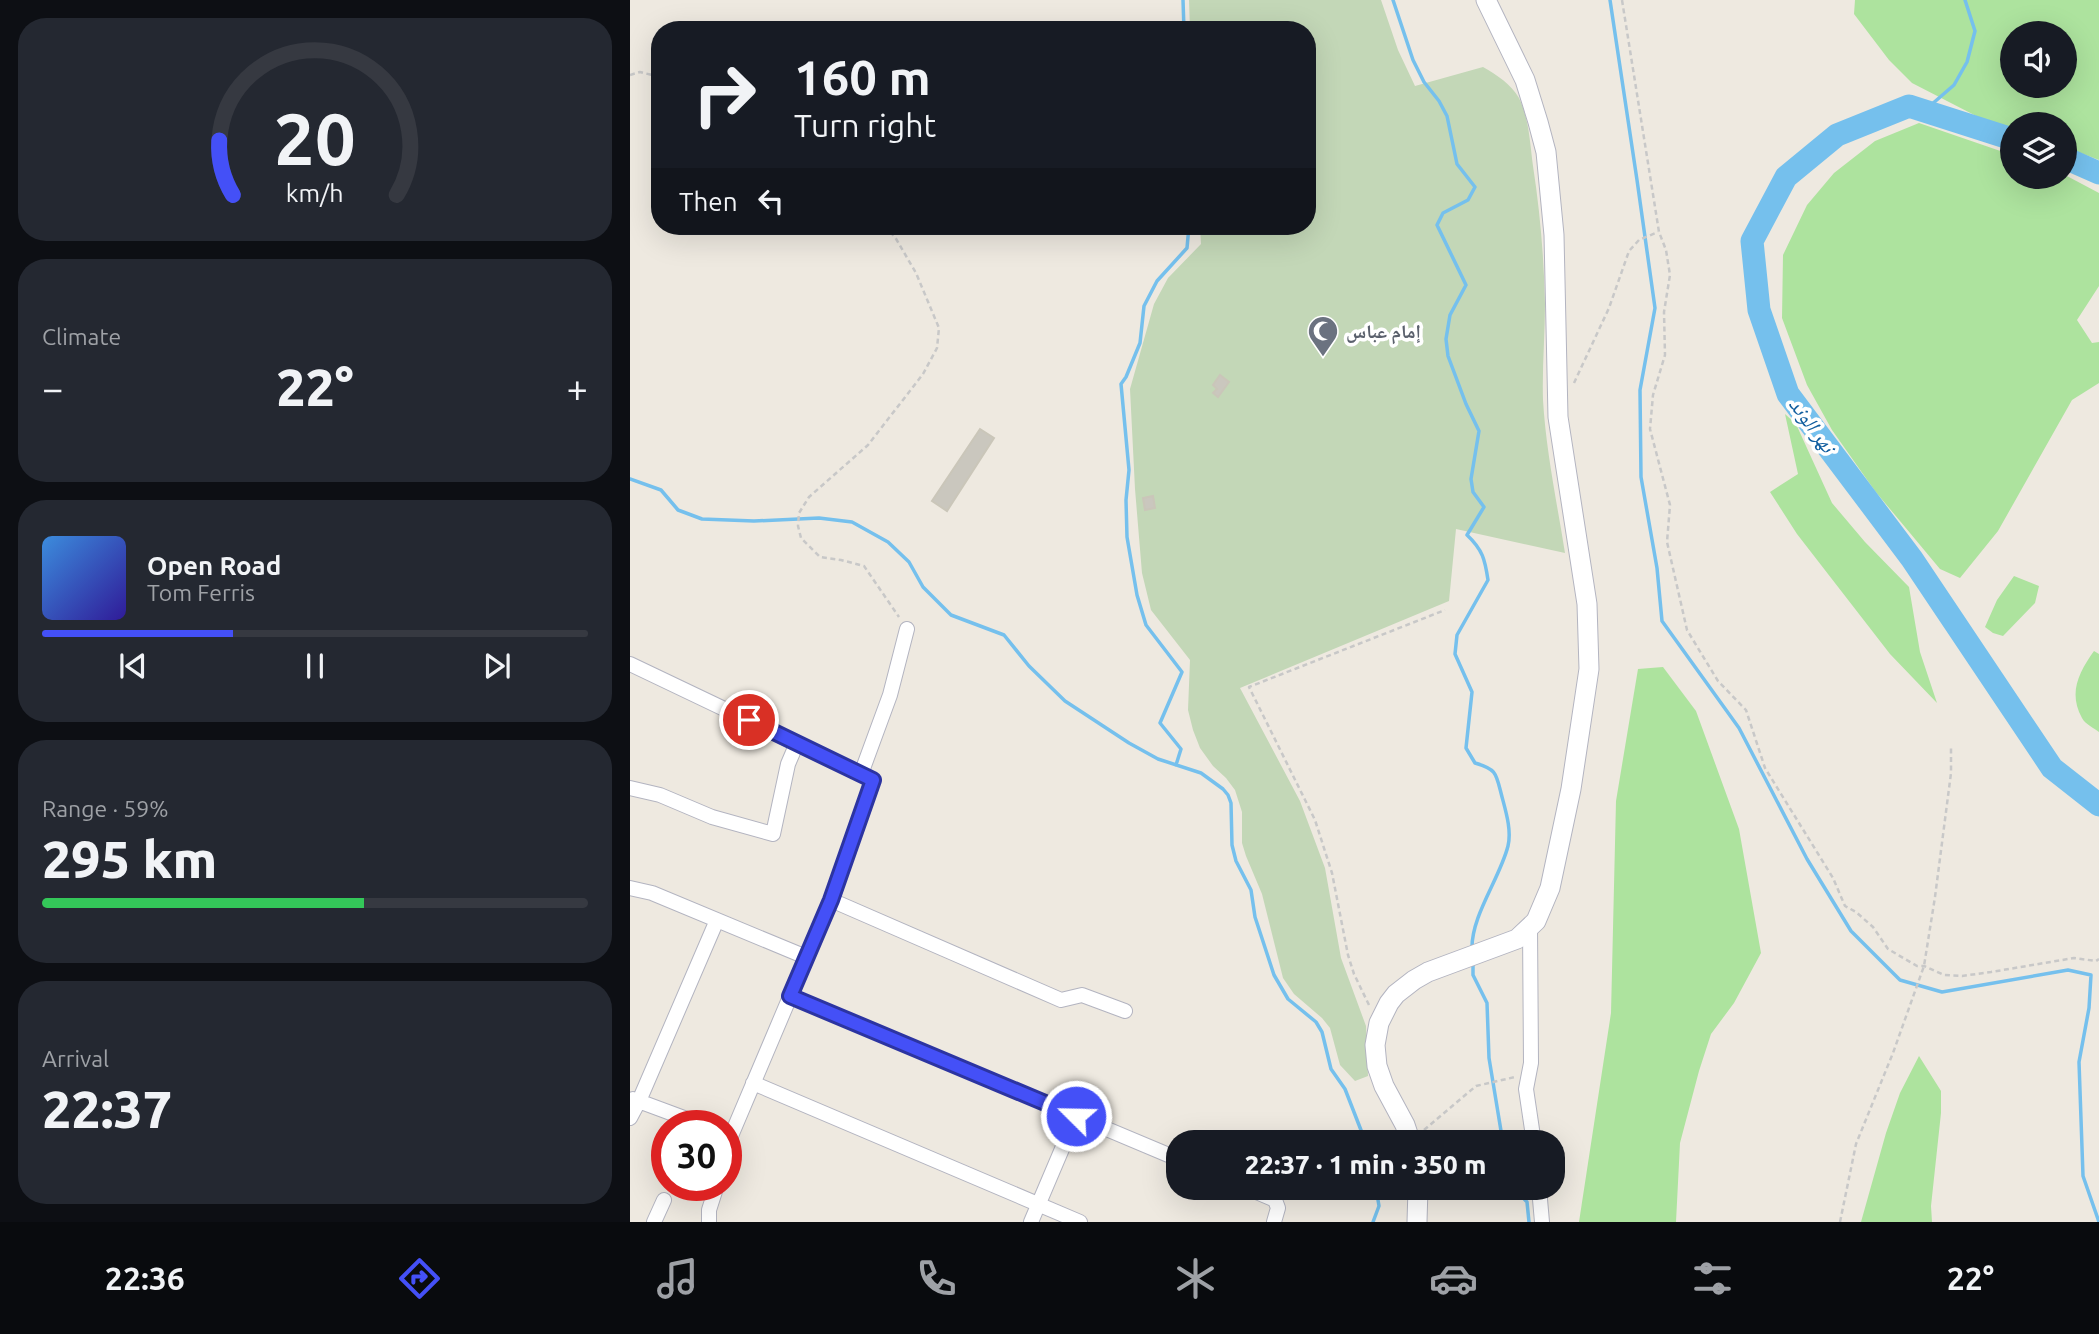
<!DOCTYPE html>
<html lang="en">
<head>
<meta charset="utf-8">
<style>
  body { margin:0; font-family:Ubuntu,"Noto Naskh Arabic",sans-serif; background:#242831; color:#f1f3f6; height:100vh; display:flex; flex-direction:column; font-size:26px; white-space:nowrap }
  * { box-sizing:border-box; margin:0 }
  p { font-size:23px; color:#9ea1a6 }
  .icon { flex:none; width:38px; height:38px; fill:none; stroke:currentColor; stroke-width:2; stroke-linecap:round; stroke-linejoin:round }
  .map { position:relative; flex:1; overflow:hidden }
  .drawer { display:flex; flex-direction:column; gap:18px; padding:18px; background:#0d0f14; width:630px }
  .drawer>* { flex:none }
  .hud { position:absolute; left:21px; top:21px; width:665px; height:214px; border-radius:28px; box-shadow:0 7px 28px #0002; background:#171b24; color:#f1f3f6; overflow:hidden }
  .fabs { position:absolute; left:1370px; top:21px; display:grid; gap:14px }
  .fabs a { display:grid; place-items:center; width:77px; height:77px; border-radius:50%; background:#171b24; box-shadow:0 7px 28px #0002; font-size:35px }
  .speed { position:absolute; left:21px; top:1110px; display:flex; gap:14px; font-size:35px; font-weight:700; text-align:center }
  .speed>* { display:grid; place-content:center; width:91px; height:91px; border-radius:50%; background:#171b24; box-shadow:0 7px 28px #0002; line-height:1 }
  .speed .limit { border:10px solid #d22; background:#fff; color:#111 }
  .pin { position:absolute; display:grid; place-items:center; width:60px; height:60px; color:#fff; margin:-30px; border:4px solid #fff; border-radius:50%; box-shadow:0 2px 7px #0007 }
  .me { position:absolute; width:77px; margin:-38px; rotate:293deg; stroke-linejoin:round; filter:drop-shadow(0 0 5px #0008) }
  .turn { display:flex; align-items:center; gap:24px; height:147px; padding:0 28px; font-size:32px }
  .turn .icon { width:91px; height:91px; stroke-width:2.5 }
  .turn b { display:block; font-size:49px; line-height:60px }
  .then { display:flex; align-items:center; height:66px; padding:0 28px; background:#0003; gap:14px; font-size:26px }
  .big { font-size:52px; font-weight:800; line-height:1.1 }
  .drawer .widget { flex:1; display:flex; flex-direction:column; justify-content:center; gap:10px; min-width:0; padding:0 24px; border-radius:28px; background:#242831 }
  .drawer .dial { align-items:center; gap:0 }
  .dial svg { height:182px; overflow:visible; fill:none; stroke:#363941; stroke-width:7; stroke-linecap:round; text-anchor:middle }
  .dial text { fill:#f1f3f6; stroke:none }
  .song { display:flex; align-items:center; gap:21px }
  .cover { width:84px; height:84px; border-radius:10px; background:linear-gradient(135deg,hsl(210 70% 55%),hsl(250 70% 35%)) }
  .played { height:7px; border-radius:4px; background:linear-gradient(90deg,#4450f7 35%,#363941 35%) }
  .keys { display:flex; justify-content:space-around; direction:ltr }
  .heat { display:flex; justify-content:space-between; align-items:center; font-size:38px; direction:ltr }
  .charge { height:10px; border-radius:5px; background:linear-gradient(90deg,#34c759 59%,#363941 0) }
  .trip { position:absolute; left:536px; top:1130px; width:399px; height:70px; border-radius:28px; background:#171b24; box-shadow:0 7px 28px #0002; font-weight:800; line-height:70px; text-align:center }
  .dock { display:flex; height:112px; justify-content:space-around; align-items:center; background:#090b0e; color:#9ea1a6 }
  .dock .icon { width:49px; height:49px }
  .dock .active { color:#4450f7 }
  .dock b { font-size:32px; color:#f1f3f6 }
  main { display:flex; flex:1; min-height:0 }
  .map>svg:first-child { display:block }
  .green { fill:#ade39e; fill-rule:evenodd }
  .cemetery { fill:#c3d7b7 }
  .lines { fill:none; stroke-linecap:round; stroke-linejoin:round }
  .stream { stroke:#75c0ed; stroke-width:3.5 }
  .river { stroke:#75c0ed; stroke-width:23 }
  .building { fill:#cac7be; stroke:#cac6b9; stroke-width:2 }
  .street-casing { stroke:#b3b4c0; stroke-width:16 }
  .secondary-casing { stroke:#b3b4c0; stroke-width:21 }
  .path { stroke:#c8c8c8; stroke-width:2.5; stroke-dasharray:5 3.5; stroke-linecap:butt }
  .street { stroke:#fff; stroke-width:14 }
  .secondary { stroke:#fff; stroke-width:19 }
  .route-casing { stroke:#2c34a1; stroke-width:18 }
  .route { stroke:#4450f7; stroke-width:12 }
  .labels { text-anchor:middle; stroke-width:7; stroke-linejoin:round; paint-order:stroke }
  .worship-label { font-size:19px; font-weight:bold; fill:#5b616d; stroke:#fff; text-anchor:start }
  .water-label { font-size:21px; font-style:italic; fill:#105d9e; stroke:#fff }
</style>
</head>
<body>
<main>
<section class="drawer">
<div class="widget dial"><svg viewBox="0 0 100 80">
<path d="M14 69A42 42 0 1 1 86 69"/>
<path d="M14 69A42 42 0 0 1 8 45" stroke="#4450f7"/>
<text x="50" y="56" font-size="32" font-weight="700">20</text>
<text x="50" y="72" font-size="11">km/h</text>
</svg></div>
<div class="widget"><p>Climate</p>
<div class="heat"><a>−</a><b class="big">22°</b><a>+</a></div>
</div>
<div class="widget">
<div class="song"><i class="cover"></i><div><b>Open Road</b><p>Tom Ferris</p></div></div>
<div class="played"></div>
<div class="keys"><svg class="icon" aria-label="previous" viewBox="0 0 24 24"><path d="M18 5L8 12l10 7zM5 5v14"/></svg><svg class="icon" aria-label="pause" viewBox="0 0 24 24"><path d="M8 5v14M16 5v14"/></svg><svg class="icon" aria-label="next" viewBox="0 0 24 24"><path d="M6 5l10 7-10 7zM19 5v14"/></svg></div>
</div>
<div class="widget"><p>Range · 59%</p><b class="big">295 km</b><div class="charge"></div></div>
<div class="widget"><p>Arrival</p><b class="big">22:37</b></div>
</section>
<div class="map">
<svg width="1469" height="1222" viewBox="0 0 1469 1222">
  <rect width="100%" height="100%" fill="#eee9e0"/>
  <path class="green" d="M1225 0H1469V160L1435 147V124H1382V129L1352 119 1282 83 1259 60 1224 14ZM1435 33V86H1382V33Z
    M1289 123 1382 155V177H1435V175L1469 193V286L1447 320 1462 343 1469 342V383L1442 400 1368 531 1330 578 1310 569 1245 491 1202 430 1177 385 1152 318 1153 255 1177 205 1204 173 1245 141Z
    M1155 414 1166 424 1202 503 1235 542 1279 587 1290 652 1307 703 1260 654 1167 534 1140 492 1168 474Z
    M1384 576 1409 586 1405 603 1373 636 1363 633 1355 627 1367 600Z
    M1464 651 1469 654V732C1464 728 1455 724 1452 718 1438 693 1449 672 1464 651Z
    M1033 667 1066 711 1109 829 1131 953 1104 1003 1081 1034 1069 1071 1050 1143 1046 1222H949L981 1013 986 801 1008 669Z
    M1289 1056 1311 1091V1113L1301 1206 1302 1222H1231L1256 1133 1270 1093Z"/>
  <path class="cemetery" d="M559 0H751L768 50 785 86 853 67C867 75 881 84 889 98 899 118 900 144 903 166 910 211 914 258 915 304 915 336 912 368 913 400 916 451 927 503 935 553L826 529 819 601 610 688 670 801 695 868 711 958 736 1026 738 1076 725 1081 710 1065 700 1028 692 1018 664 994 653 978 632 894 616 856 612 843V812L605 790 596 778 583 766 570 748 563 730 558 710 560 660 521 610 512 573 505 489 500 389 524 304 538 278 571 244 570 226H677V30H560Z"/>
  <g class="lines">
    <path class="stream" d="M553 0 554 30
      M763 0 783 60 794 82 809 101 817 116 827 164 845 187 838 200 813 213 807 225 836 285 820 315 816 339 818 356 836 404 849 431 841 479 843 492 854 507 837 535C853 550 855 560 858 580L827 635 825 654 842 692 836 748 845 763C866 769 866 773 871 793 875 809 882 829 878 846 870 878 841 916 842 949
      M980 0 1007 180 1025 308 1010 390 1011 477 1027 568 1032 621 1109 728 1177 859 1221 931 1270 980 1312 992 1438 970 1461 975 1459 1008 1449 1062 1453 1176 1469 1222
      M1294 111 1324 85 1337 62 1345 31 1335 0
      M0 479 31 490 48 510 72 519 124 521 189 518 222 522 258 542 279 562 293 587 321 615 374 635 399 666 435 701 499 743 528 759 571 773 593 789 598 795 601 803 602 845 606 861 621 890 625 917 644 975 658 999 686 1022 692 1032 701 1069 715 1089 736 1143
      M546 765 551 749 530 723 552 672 516 625 507 595 497 537 496 500 499 470 491 384 496 377 510 343 514 306 527 281 557 248 559 226
      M843 964V975L857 1003 859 1058 873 1143
      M884 1188 897 1202 899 1222
      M743 1222 749 1206 746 1188"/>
    <path class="river" d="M1382 139 1279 106 1207 135 1156 177 1122 241 1129 310 1158 394 1282 559 1422 768 1469 805
      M1435 158 1469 173"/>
  </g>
  <path class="building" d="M590 375 599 382 588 397 583 393 587 389 583 385Z
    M350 429 364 438 317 511 302 501Z
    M523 496 525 508 515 510 513 498Z"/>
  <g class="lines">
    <g class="street-casing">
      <path id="street" d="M0 664 243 780 201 900 101 1136 96 1152
        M231 774 260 695 277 629
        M0 788 30 795 82 817 143 834 158 764 167 743
        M0 888 22 893 176 957
        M201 900 431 1000 452 995 495 1011
        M900 927 901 1063 896 1089 904 1143
        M160 996 548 1159
        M123 1083 450 1222
        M3 1099 73 1125
        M0 1118 9 1101 87 920
        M617 1188 645 1200 648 1208 644 1222
        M909 1188 912 1222
        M24 1222 34 1200
        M79 1222V1210L87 1185
        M401 1222 446 1116"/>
    </g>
    <g class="secondary-casing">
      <path id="secondary" d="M781 1143 775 1125 754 1086 747 1066 745 1045 749 1023 759 1003 766 994 784 980 798 972 887 939 906 921 920 888 941 789 959 669 957 604 928 417 924 235 916 152 908 122 895 80 856 0
        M787 1222 788 1188"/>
    </g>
    <path class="path" d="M992 0 1029 232 1036 250 1040 275 1034 312 1035 355 1023 395 1020 429 1040 505 1037 542 1057 630 1088 681 1116 710 1135 768 1203 878 1215 906 1226 912 1243 927 1258 949 1287 966H1294L1314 975 1332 976 1361 972 1444 958 1466 961 1469 959
      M0 75 10 72 30 77
      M254 226 265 237 286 273 309 328 307 348 293 374 238 445 179 497 169 513 168 526 171 538 190 557 211 560 234 566 269 617
      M944 383 979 308 999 251 1009 240 1028 232
      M739 1005 724 974 718 955 702 873 685 820 619 687 815 610
      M794 1130 846 1086 885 1077
      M1210 1222 1226 1144 1263 1053 1294 966 1305 897 1321 773V747"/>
    <use href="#street" class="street"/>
    <use href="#secondary" class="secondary"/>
  </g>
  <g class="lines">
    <g class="route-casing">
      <path id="route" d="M119 720 243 780 201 900 160 996 446 1116"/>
    </g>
    <use href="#route" class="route"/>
  </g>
  <defs>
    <g id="mosque-pin" transform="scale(1.575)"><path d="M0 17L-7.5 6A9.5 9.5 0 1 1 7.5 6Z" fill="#6b7280" stroke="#fff"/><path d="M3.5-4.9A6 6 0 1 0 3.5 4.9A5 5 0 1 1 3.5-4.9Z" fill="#fff"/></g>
  </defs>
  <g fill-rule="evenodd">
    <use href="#mosque-pin" x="693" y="331"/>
  </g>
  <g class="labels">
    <g class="worship-label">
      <text x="716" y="338">إمام عباس</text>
    </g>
    <g class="water-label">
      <text transform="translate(1182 425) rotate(54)" y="7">نهر الوند</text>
    </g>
  </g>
</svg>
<div class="fabs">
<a><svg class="icon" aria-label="sound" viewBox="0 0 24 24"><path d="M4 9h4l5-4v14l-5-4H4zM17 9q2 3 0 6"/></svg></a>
<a><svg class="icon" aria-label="layers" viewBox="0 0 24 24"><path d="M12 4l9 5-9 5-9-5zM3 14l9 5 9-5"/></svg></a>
</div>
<div class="speed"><div class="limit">30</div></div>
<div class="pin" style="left:119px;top:720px;background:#d93025"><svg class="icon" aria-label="arrive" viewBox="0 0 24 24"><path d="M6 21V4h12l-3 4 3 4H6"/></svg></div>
<svg class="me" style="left:446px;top:1116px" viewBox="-20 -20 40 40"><circle r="17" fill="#4450f7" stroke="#fff" stroke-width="3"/><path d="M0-11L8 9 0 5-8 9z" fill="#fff"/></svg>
<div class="trip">22:37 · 1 min · 350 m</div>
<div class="hud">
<div class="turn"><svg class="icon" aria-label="right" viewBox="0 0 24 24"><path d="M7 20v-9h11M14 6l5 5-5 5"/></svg><div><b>160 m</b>Turn right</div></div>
<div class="then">Then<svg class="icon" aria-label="left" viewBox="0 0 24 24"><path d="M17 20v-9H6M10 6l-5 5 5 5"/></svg></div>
</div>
</div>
</main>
<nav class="dock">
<b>22:36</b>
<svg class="icon active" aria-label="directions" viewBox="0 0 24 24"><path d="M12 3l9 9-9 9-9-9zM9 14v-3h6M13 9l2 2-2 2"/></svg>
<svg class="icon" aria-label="music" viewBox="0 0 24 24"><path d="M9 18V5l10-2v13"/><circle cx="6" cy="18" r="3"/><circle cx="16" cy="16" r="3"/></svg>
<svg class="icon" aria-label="phone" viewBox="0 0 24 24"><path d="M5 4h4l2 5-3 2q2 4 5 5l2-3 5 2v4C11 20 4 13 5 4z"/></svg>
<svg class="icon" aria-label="climate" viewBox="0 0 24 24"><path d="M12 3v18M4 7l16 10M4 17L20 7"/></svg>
<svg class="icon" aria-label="car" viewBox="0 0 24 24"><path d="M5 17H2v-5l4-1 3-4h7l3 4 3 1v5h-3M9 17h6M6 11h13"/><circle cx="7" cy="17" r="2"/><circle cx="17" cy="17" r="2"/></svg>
<svg class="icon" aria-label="filters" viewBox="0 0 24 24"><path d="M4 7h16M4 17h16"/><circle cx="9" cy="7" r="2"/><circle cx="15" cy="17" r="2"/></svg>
<b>22°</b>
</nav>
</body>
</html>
